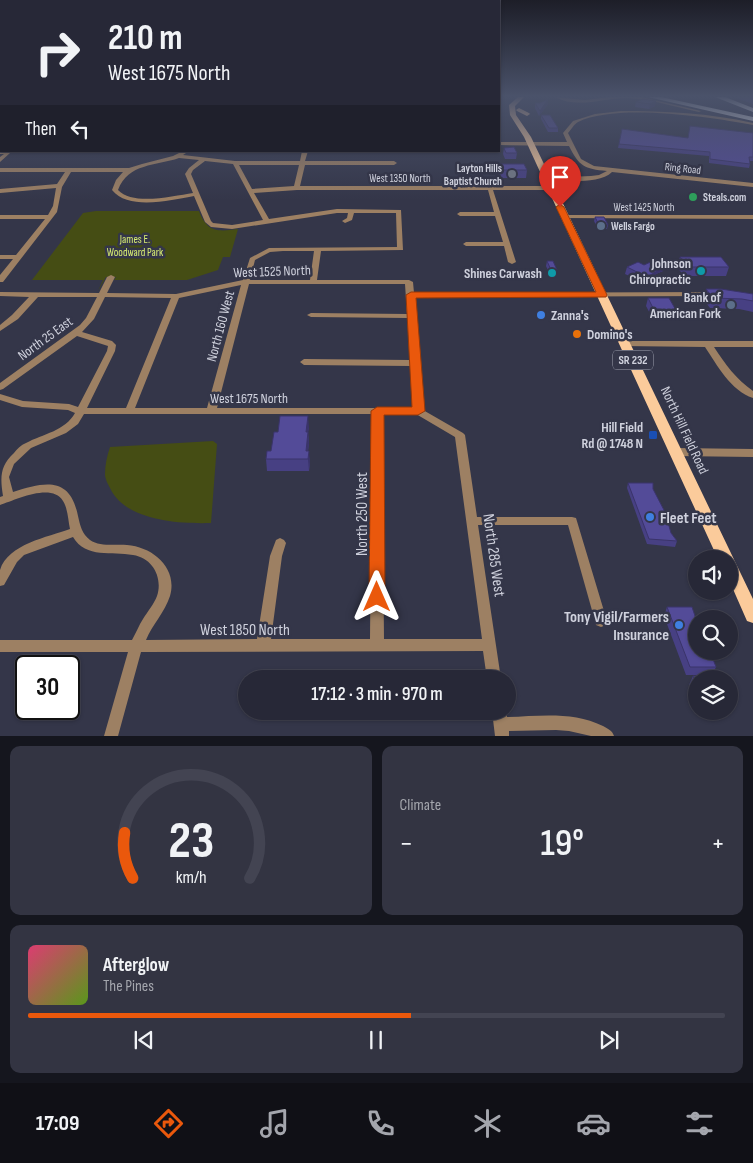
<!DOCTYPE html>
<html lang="en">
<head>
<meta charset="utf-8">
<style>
  body { margin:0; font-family:"Sofia Sans Condensed",sans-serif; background:#333442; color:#f1f3f6; height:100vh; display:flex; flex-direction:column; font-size:19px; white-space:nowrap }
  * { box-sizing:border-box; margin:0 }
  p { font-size:16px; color:#a4a6ad }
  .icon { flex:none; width:28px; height:28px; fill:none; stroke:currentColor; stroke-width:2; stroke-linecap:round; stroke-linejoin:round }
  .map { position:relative; height:736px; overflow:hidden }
  .details { display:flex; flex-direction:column; gap:10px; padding:10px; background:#15161e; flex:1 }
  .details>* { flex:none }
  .hud { position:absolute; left:0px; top:0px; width:500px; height:152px; box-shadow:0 1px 4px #0004,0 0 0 1px #434452; background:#272837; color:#f1f3f6; overflow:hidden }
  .tools { position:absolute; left:688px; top:550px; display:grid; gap:10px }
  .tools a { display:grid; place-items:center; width:50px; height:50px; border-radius:50%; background:#272837; box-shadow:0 1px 4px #0004,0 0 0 1px #434452; font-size:25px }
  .speed { position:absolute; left:15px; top:655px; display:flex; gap:10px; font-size:25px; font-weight:700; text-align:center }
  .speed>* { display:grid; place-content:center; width:65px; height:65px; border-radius:50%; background:#272837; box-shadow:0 1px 4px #0004,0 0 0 1px #434452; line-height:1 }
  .speed .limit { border:2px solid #111; border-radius:8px; background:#fff; color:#111 }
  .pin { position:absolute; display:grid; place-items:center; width:42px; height:42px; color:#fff; margin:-51px -21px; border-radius:50% 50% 50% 0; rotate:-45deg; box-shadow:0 0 5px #0007 }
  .pin .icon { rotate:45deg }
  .me { position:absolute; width:55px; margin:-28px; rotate:0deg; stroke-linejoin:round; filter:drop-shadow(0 0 4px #0008) }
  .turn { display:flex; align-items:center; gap:18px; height:105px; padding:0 25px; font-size:22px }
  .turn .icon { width:65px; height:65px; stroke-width:2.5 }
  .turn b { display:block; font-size:35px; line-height:42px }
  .then { display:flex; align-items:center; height:48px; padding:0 25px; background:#0003; gap:10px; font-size:19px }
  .big { font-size:38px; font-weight:600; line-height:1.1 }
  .details .tile { flex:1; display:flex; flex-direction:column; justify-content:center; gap:8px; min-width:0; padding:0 18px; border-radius:10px; background:#333442 }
  .details .dial { align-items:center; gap:0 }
  .dial svg { height:130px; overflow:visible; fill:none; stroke:#434452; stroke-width:7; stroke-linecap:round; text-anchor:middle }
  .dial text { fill:#f1f3f6; stroke:none }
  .song { display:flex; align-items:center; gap:15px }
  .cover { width:60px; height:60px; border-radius:8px; background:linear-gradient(135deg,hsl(340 70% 55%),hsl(90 70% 35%)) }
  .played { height:5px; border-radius:2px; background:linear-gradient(90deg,#ea580c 55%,#434452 55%) }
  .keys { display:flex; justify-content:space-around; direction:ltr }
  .heat { display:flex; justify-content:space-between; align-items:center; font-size:28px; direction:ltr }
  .details .tiles { flex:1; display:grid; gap:10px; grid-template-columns:1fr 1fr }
  .tile:last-child { grid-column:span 2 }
  .trip { position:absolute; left:238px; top:670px; width:278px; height:50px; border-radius:25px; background:#272837; box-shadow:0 1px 4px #0004,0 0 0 1px #434452; font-weight:600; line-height:50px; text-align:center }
  .tabs { display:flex; height:80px; justify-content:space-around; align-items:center; background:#101016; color:#a4a6ad }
  .tabs .icon { width:35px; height:35px }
  .tabs .on { color:#ea580c }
  .tabs b { font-size:22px; color:#f1f3f6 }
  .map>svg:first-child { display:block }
  .green { fill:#454d14 }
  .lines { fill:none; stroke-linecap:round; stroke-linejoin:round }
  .minor { fill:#9d8063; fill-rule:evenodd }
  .major { fill:#fbcb9b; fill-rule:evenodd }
  .highway { fill:#f4f4f4; fill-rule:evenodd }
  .wall { fill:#474083 }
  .shaded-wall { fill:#3a346a }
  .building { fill:#534b98; stroke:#3a346a }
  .route { fill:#ea580c; stroke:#983908 }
  .worship-dot { fill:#6b7280; stroke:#343649; stroke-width:2 }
  .leisure-dot { fill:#2e9e5b; stroke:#343649; stroke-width:2 }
  .service-dot { fill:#5c6f8a; stroke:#343649; stroke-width:2 }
  .culture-dot { fill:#0f9aa8; stroke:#343649; stroke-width:2 }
  .shop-dot { fill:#3f7fe0; stroke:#343649; stroke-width:2 }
  .food-dot { fill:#e8710a; stroke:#343649; stroke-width:2 }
  .transit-dot { fill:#1a4fb4; stroke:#343649; stroke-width:2 }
  .labels { text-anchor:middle; stroke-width:5; stroke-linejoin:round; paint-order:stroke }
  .far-poi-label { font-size:11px; font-weight:bold; fill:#cfd1dd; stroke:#343649; text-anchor:start }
  .far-street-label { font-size:11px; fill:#cfd1dd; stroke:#343649 }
  .far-park-label { font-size:11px; fill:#d9ee72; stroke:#343649 }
  .shield { fill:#343649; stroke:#a0a2b1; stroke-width:1 }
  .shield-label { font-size:12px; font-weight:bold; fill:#cfd1dd }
  .poi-label { font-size:14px; font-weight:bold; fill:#cfd1dd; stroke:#343649; text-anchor:end }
  .street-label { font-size:14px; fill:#cfd1dd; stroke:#343649 }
  .near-street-label { font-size:16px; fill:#cfd1dd; stroke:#343649 }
  .near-poi-label { font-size:16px; font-weight:bold; fill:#cfd1dd; stroke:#343649; text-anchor:start }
</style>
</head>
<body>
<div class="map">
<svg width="753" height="736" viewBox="0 0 753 736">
  <rect width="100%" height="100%" fill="#343649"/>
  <path class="green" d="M96 211H199C207 232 217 232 238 229L230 257H223L218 270 187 280H114L116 277H106L98 291 103 280H32L83 213Z
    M213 441 217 444 211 523C180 524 125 521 110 488 108 484 105 479 105 474 105 465 107 456 110 447Z"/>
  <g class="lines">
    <path class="minor" d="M555 97 585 100 609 97H641L701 111 699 112C675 107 651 99 627 98 602 98 578 109 555 97Z
      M0 101H1V103H0Z
      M621 111C666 111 709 113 753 123V125C711 117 616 103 578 122 574 124 571 130 568 133L581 159 594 166 753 183V187L612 172C599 185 565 180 547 181L544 179 545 178 591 176 599 175 607 171C584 169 579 166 569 146L499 145V142H567L563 133 573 121 595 114Z
      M0 114H1V116H0Z
      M0 150 1 151H116L114 153H10L0 162V157L4 154H0Z
      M183 151 186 153 183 155 235 161H300L302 151H308L305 161H394L397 163 394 165H305L300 186H551L554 188 551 190H493L516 262 512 264 508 262 504 246H466L463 244 466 242H503L495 216H460L457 214 460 212H494L488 190H297L254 193 269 219 337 209 401 210 403 250 321 251 317 280H409L413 282 414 293 718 292 719 294 718 296H715L414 297 423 410 463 433 465 435 477 517H572L576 518 607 621 606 625 601 627 596 625 595 621 568 525H478L501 679H487L483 651 141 652 118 736H104L128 652H0V640H132C136 633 139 625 143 619 148 611 154 604 157 596 163 578 153 558 133 555 112 551 86 559 73 537L24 555 17 562 4 585 0 586C0 581 0 575 0 570 8 544 48 537 70 529 68 520 68 509 63 501 52 482 15 500 0 505V497L3 496C0 477 0 466 14 453 17 449 21 445 26 443 43 434 65 431 75 413L68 410 22 407 0 400V394L23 401 69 404 78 407 107 351 108 346 77 336 3 389 0 390V383L80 325 86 318 97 297H38L18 319 0 331V325L12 315 29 297 0 296V292L99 293 107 277 111 275 115 277 107 293 176 294 243 280 250 258 269 248 397 247 396 213H354L352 220 345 223 342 221 347 218 348 213H337L232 229 211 227 205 222 194 196C171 200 129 211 112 190L116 180 123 172H71L62 187 57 212 3 282H0V275L13 259H0V255H16L45 219H0V215H48L53 206 56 188 0 193V189L57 184 65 172H0V168H129L142 164 173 156ZM179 158 199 160 189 168 185 174 193 193C173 196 133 206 118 190 128 163 156 166 179 158ZM205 161 233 164 263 220 232 225 213 223 211 221 191 174 193 170ZM239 165H299L294 186 252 189ZM283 251H314L310 280H250L255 260 270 252ZM249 284H405L407 314 311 313 307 315 311 317 408 318 410 360 304 359 300 362 304 365 410 366 413 408H217ZM241 285 207 408H135L179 298ZM105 297 171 298 126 408H87L115 351 116 345 112 341 82 332 94 319ZM84 414H372L370 639H271L282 556 286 543 284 540 280 538 276 540 270 556 257 639 146 640C152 625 165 612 170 596 178 568 153 547 127 545 115 544 100 547 90 540 82 534 80 525 78 516 70 476 45 482 13 492L9 477 14 464 31 448 66 433 78 424ZM382 414H416L455 437 482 639H384Z
      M565 215H753V219L563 218 562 217Z
      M625 341H753V347H714C725 364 736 379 753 391V398C731 391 717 365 705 347L622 346 621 344 622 342Z
      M676 448 753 449V457L676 456 672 454 671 452 672 450Z
      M492 711H506L507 717C539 716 573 711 603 726 608 729 612 730 614 736H591L569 731 556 730 509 731V736H495Z"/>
    <path class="major" d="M518 97H524L515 106 516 115 531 137 753 599V623L747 621 729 580V559H718L524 137 510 115 509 105Z
      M519 108 529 113 530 114 527 116 517 111 516 110Z"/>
    <path class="highway" d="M648 97H661L753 117V121Z
      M715 97H725L753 108V112Z"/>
  </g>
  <path class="wall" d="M737 97H753V104L736 98Z
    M548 99V104L539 116 535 108V103H540Z
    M643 99 655 106 649 109 635 107 636 102Z
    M541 115 558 128V132H548L541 119Z
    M622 129 687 138 753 133V161H750V164L749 168 709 163V156L618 148Z
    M504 148 517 153 516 159H505L503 154Z
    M500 164 527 170 526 178H501L499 173Z
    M595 217 608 225 607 229H598L594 221Z
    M680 257 729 267 726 276H684L677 267Z
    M547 261 557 270 556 275H550L546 266Z
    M664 264 663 271 656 274 655 279 646 284 625 274 627 267 644 265Z
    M706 289 753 294V312L739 309 710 308 703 299Z
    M648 298 677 312 675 319H653L646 306Z
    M309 427 308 432 309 443 308 451 310 462 309 471H267L266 459 271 451 278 432Z
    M628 483 653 489 671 533 677 541 675 547 647 544 627 488Z
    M667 607 716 667 712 675H686L664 616Z
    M693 676 696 679V703L689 685Z"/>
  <path class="shaded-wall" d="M548 99V104L539 116 540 111Z
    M656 101 655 106 649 109 650 104Z
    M664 264 663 271 656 274 655 279 646 284 647 277 653 270Z
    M308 416 309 427 307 443 306 432Z
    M308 432 309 443 307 459 306 451Z
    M309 451 310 462 309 471 308 459Z"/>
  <path class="building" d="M548 99 540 111 535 103H540Z
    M643 99 656 101 650 104 636 102Z
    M541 115H550L558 128H549Z
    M690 126 753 133V157H749L750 164 710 159V152L619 144 622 129 688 138Z
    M514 147 517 153H506L504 148Z
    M500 164H524L527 170H502Z
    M595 217H604L608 225H599Z
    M680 257H721L729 267H687Z
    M655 260 664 264 653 270 657 271 647 277 627 267 638 262 644 265Z
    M547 261H553L557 270H551Z
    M706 289H721L753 294V301L742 299 713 298Z
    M648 298H669L677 312H655Z
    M280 416H308L306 432H308L306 451H309L308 459H266L267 451H271L274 432H278Z
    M628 483H653V489L665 512 671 533 677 541 649 539Z
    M667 607H692L696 619V651H710L716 667H690Z
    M693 676H719L720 679H696V684Z"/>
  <linearGradient id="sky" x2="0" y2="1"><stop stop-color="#1d1e28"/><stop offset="0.48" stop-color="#4a526a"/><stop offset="1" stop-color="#4a526a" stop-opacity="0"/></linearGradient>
  <rect width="753" height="200" fill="url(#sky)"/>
  <path class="route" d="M560 204 564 207 607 295 606 297 416 298 425 411 418 415H384L385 597 383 602 377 604 372 602 369 597 371 411 377 407H412L406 295 411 292H596L556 207Z"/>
  <circle class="worship-dot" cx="512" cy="174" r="5"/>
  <circle class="leisure-dot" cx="693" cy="197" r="5"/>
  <g class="service-dot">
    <circle cx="601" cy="226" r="5"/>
    <circle cx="731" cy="305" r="5"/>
  </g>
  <g class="culture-dot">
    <circle cx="701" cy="271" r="5"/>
    <circle cx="552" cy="273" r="5"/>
  </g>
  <g class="shop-dot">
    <circle cx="541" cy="315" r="5"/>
    <circle cx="650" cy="517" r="5"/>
    <circle cx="679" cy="625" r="5"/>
  </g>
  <circle class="food-dot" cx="577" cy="334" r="5"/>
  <rect class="transit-dot" x="648" y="430" width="10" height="10" rx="2.5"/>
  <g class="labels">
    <g class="far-poi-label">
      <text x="502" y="172" text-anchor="end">Layton Hills<tspan x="502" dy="13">Baptist Church</tspan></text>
      <text x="703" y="201">Steals.com</text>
      <text x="611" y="230">Wells Fargo</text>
    </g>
    <g class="far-street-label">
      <text transform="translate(683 168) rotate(6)" y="4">Ring Road</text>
      <text x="400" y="182">West 1350 North</text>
      <text x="644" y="211">West 1425 North</text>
    </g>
    <g class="far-park-label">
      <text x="135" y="243">James E.<tspan x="135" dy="13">Woodward Park</tspan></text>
    </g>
    <rect class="shield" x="613" y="350.5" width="40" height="19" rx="4"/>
    <g class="shield-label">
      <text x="633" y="364">SR 232</text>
    </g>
    <g class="poi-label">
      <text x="691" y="268">Johnson<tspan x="691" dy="16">Chiropractic</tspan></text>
      <text x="542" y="278">Shines Carwash</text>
      <text x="721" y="302">Bank of<tspan x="721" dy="16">American Fork</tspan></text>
      <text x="551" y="320" text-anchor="start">Zanna's</text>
      <text x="587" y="339" text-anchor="start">Domino's</text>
      <text x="643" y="432">Hill Field<tspan x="643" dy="16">Rd @ 1748 N</tspan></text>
    </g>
    <g class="street-label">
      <text transform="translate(272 271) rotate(-2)" y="5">West 1525 North</text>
      <text transform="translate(220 326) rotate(-75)" y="5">North 160 West</text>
      <text transform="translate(45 338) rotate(-36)" y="5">North 25 East</text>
      <text x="249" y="403">West 1675 North</text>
      <text transform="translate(685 430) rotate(65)" y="5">North Hill Field Road</text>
    </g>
    <g class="near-street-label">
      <text transform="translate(361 514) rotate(-90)" y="6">North 250 West</text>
      <text transform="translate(495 555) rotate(82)" y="6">North 285 West</text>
      <text x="245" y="635">West 1850 North</text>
    </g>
    <g class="near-poi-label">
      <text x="660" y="523">Fleet Feet</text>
      <text x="669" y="622" text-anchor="end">Tony Vigil/Farmers<tspan x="669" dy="18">Insurance</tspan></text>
    </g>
  </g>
</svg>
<div class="tools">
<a><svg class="icon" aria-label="sound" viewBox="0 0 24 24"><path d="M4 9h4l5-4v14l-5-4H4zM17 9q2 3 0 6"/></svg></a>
<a><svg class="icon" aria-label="search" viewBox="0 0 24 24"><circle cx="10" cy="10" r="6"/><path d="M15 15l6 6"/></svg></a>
<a><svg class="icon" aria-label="layers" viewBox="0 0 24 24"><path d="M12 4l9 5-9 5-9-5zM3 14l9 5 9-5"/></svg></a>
</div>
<div class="speed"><div class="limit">30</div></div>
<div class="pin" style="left:560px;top:207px;background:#d93025"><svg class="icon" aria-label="arrive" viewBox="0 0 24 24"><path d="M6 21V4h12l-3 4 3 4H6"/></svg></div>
<svg class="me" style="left:377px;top:597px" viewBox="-20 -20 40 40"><path d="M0-17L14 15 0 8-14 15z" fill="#ea580c" stroke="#fff" stroke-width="4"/></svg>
<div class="trip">17:12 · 3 min · 970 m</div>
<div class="hud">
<div class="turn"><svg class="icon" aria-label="right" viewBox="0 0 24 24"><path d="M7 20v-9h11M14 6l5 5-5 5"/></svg><div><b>210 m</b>West 1675 North</div></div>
<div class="then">Then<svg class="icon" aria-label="left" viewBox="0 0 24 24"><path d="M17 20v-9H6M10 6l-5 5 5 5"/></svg></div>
</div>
</div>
<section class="details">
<div class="tiles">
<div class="tile dial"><svg viewBox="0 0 100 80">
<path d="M14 69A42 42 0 1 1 86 69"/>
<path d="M14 69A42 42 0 0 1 9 41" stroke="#ea580c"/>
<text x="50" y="56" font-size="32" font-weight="700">23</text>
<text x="50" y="72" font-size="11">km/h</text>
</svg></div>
<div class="tile"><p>Climate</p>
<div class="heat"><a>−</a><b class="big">19°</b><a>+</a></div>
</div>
<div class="tile">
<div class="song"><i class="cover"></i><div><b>Afterglow</b><p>The Pines</p></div></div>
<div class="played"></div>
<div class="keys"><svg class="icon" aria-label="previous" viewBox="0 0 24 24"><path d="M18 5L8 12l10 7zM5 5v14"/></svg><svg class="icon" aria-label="pause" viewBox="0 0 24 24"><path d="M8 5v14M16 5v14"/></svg><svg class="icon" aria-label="next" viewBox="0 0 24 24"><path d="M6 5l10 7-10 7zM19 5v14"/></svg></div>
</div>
</div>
</section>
<nav class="tabs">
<b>17:09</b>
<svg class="icon on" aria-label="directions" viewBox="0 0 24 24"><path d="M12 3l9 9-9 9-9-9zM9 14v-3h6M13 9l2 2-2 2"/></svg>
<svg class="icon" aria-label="music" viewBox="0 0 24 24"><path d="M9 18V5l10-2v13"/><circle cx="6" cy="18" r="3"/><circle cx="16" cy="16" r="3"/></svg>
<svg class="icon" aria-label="phone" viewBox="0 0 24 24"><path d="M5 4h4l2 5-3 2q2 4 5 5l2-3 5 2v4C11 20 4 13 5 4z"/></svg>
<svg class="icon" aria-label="climate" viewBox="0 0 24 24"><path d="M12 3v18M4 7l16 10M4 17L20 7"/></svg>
<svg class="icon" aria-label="car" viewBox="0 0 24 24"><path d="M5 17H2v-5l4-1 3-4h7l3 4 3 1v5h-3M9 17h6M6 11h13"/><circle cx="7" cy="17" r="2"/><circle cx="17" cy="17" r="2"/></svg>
<svg class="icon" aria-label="filters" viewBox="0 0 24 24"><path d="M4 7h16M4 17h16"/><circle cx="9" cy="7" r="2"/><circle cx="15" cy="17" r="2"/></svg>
</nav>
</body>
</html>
